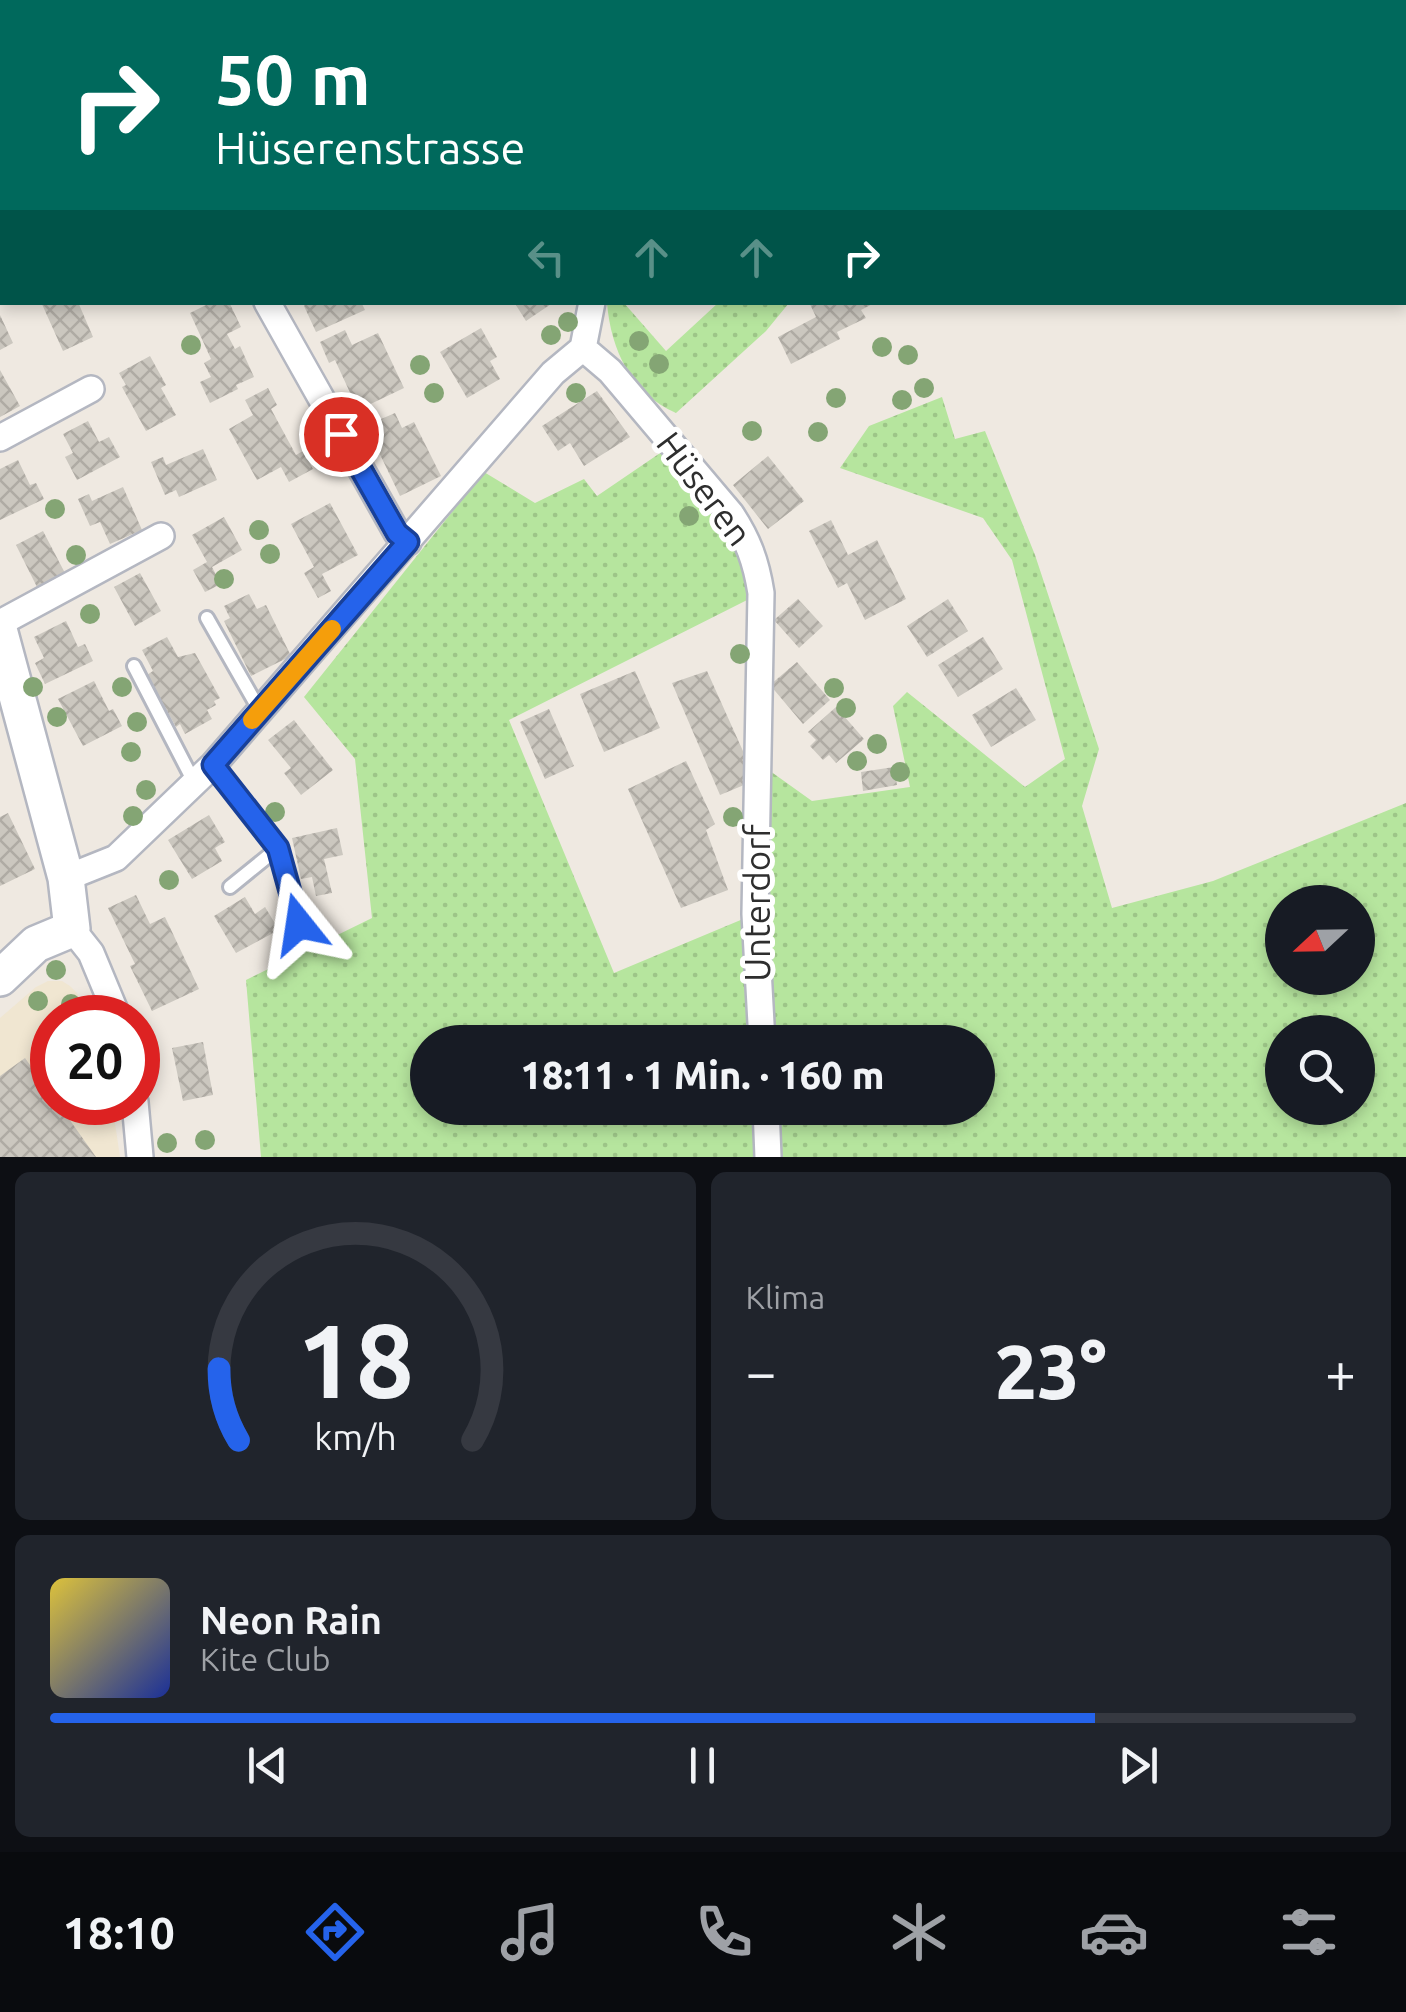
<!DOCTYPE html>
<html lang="de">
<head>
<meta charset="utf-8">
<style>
  body { margin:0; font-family:Ubuntu,sans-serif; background:#20242c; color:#f1f3f6; height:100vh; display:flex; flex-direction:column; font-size:38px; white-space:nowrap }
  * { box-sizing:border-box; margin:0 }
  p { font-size:32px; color:#9ea1a6 }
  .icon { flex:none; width:55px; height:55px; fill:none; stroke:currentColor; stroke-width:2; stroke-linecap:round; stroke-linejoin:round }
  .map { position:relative; height:1157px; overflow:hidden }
  .details { display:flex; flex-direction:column; gap:15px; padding:15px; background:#0d0f14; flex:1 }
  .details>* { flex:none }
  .hud { position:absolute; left:0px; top:0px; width:1408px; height:305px; box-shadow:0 5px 15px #0003; background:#00695c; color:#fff; overflow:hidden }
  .needle { width:65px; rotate:248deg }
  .controls { position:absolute; left:1265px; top:885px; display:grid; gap:20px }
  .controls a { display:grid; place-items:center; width:110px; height:110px; border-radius:50%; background:#171b24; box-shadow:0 5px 15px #0003; font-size:50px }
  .speed { position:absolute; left:30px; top:995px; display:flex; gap:20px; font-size:50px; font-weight:700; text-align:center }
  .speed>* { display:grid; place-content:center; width:130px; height:130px; border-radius:50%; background:#171b24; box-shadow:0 5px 15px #0003; line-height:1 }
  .speed .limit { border:15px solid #d22; background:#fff; color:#111 }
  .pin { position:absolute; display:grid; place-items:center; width:85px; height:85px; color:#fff; margin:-42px; border:5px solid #fff; border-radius:50%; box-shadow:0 2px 10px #0007 }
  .me { position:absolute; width:110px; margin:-55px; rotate:345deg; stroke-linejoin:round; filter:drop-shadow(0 0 8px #0008) }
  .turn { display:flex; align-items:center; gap:35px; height:210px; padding:0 50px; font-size:45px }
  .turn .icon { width:130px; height:130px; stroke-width:2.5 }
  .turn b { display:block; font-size:70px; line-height:85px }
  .lanes { display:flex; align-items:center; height:95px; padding:0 50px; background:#0003; justify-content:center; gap:50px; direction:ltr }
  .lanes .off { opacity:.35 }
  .big { font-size:75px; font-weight:800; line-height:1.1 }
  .details .tile { flex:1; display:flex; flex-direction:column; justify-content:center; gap:15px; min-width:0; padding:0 35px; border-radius:15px; background:#20242c }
  .details .dial { align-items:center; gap:0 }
  .dial svg { height:260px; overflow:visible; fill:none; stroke:#363941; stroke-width:7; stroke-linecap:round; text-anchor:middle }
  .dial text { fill:#f1f3f6; stroke:none }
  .song { display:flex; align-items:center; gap:30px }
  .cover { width:120px; height:120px; border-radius:15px; background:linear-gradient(135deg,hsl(50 70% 55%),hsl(230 70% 35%)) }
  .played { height:10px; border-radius:5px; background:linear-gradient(90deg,#2563eb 80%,#363941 80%) }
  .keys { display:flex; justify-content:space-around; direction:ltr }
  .heat { display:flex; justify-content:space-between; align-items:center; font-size:55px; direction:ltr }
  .details .tiles { flex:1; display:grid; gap:15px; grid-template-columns:1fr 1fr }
  .tile:last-child { grid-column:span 2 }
  .trip { position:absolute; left:410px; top:1025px; width:585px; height:100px; border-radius:50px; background:#171b24; box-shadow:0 5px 15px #0003; font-weight:800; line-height:100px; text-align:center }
  .tab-bar { display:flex; height:160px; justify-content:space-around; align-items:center; background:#090b0e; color:#9ea1a6 }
  .tab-bar .icon { width:70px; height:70px }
  .tab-bar .on { color:#2563eb }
  .tab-bar b { font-size:45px; color:#f1f3f6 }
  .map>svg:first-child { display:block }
  .education { fill:#f0e6d1 }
  .grass { fill:url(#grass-dots); fill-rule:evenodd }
  .building { fill:url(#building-cross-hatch) }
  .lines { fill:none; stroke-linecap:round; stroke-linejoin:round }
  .lane-casing { stroke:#b4b7c1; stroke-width:18 }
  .street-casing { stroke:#b4b7c1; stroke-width:30 }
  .secondary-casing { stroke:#b4b7c1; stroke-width:40 }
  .lane { stroke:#fff; stroke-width:12 }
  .street { stroke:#fff; stroke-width:25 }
  .secondary { stroke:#fff; stroke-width:35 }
  .tree { fill:#84a574 }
  .route-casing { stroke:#184099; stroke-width:25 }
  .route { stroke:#2563eb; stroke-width:18 }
  .slow { stroke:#f59e0b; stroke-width:18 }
  .labels { text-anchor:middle; stroke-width:10; stroke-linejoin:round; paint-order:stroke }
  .street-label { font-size:35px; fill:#2e2e2e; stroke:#fff }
</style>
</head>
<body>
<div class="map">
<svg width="1406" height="1157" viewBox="0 0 1406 1157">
  <defs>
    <pattern id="grass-dots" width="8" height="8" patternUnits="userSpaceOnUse" patternTransform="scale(2.5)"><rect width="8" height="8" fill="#b6e59e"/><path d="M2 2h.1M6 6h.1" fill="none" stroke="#9dc588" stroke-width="1.8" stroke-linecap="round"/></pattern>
    <pattern id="building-cross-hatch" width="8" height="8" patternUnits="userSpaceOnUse" patternTransform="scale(2.5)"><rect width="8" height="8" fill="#cbc7bf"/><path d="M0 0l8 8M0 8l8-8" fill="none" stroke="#afaba4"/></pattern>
  </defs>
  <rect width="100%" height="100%" fill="#efe9e1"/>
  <path class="education" d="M48 981H62L70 986 77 993 88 1017 52 1018V1102L112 1103 120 1157H0V1018L36 987Z"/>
  <path class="grass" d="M607 303H624L666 351 718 303H789L766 331 676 413C631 393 611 350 607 303Z
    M942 397 955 439 985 431 1035 555 1099 749 1082 806 1112 908 1213 881 1406 803V1157H261L246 980 372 918 355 759 304 697 484 472 535 503 584 479 597 496 666 449 756 562 761 593 509 720 614 973 755 914 759 763 812 801 910 787 893 706 907 692 1025 787 1065 759 1012 560 983 518 840 468 869 426ZM1282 902H1358V978H1282ZM1282 1032H1358V1108H1282ZM428 1042H978V1108H428Z"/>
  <path class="building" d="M41 302H78L93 337 63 351Z
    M212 302H229L241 327 227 334 235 349 240 346 254 377 236 385 238 389 210 403 200 382 211 377 204 363 211 359 190 313Z
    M307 302H361L365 310 316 332 304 306Z
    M514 302H554L526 321Z
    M809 302H876L861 310 866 318 837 332 840 339 791 364 778 337 816 317Z
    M0 315 13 343 0 350Z
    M481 328 497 357 490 361 500 379 467 398 440 352Z
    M345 330 352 345 378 333 404 388 358 410 335 360 329 363 320 342Z
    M150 356 166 385 161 388 176 415 146 431 122 387 126 385 119 373Z
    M0 370 20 406 0 417Z
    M268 388 277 405 271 409 296 455 303 451 313 469 289 482 281 467 257 480 229 429 253 415 245 400Z
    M597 391 630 437 584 466 570 443 558 451 542 426Z
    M395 413 402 428 414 422 441 476 400 496 374 442 380 439 372 423Z
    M88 421 99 442 109 437 120 457 77 480 65 457 73 453 63 434Z
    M203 449 217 480 179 497 176 490 165 495 151 462 163 457 166 465Z
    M768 456 804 501 768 529 733 485Z
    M18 460 30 485 36 483 44 499 0 520V469Z
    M123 487 142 530 110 544 100 522 90 526 78 499 89 494 92 501Z
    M330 503 358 555 322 574 331 591 318 598 304 573 314 567 291 524Z
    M224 517 242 550 212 567 221 584 205 592 193 570 207 562 192 535Z
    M831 520 848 555 877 540 906 599 865 620 847 583 838 588 809 531Z
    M43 531 66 575 38 589 16 545Z
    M140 573 161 611 135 626 114 587Z
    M249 594 257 609 266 605 291 656 251 676 224 621 230 618 224 606Z
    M798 599 823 626 799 648 774 620Z
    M948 599 968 631 927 657 907 626Z
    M66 621 78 647 85 644 93 661 45 684 35 663 44 658 34 637Z
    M167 637 178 657 195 653 220 698 214 701 216 705 207 710 212 719 185 734 180 724 176 727 147 675 153 671 142 650Z
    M983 637 1003 669 958 697 938 665Z
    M797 662 830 700 803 724 770 685Z
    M635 671 660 728 604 752 580 694Z
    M707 671 756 780 720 795 672 683Z
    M94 681 109 711 113 709 122 726 83 746 58 699Z
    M1016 688 1036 720 991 747 972 715Z
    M836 707 864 739 836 763 829 755 823 760 810 746 816 740 808 732Z
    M549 709 574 766 545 779 520 722Z
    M294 720 333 770 301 795 284 773 291 768 268 740Z
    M686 761 715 824 706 830 728 890 681 908 628 789Z
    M894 767 897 785 863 791 861 772Z
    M8 813 35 869 0 886V817Z
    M209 815 225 842 215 848 222 861 192 879 168 840Z
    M337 828 343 855 324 859 332 893 316 896 312 877 301 879 292 838Z
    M136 895 150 924 165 917 199 989 152 1011 130 966 135 964 108 908Z
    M245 897 255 914 265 907 279 930 236 953 214 916Z
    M203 1042 213 1095 183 1101 172 1048Z
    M25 1058 52 1096V1102H57L96 1157H0V1076Z"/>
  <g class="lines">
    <g class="lane-casing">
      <path id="lane" d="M207 618 260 711
        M134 666 195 784
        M213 765 278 848 299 924
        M230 887 278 848"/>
    </g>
    <g class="street-casing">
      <path id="street" d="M485 0 486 2
        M0 118 2 116
        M267 302 397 533 408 542
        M592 302 583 348 610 371 731 514C748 540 756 561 761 593L755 914 762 1042
        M0 438 91 389
        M0 623 161 536
        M66 878 116 858 213 765 553 373 583 348
        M72 929 91 953 118 1018
        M135 1102 140 1157
        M766 1108 768 1157"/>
    </g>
    <g class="secondary-casing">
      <path id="secondary" d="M0 633 66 878 72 929 36 944 0 978"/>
    </g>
    <use href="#lane" class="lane"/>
    <use href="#street" class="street"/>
    <use href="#secondary" class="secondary"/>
  </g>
  <g class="tree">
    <circle cx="568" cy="322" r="10"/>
    <circle cx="551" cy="335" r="10"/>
    <circle cx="639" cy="341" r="10"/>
    <circle cx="191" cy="345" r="10"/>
    <circle cx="882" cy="347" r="10"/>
    <circle cx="908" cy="355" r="10"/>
    <circle cx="659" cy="364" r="10"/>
    <circle cx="420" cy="365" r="10"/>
    <circle cx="924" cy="388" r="10"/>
    <circle cx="434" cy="393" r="10"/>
    <circle cx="576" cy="393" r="10"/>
    <circle cx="836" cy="398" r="10"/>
    <circle cx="902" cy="400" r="10"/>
    <circle cx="355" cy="417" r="10"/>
    <circle cx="752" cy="431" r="10"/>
    <circle cx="818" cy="432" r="10"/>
    <circle cx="55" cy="509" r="10"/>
    <circle cx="689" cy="516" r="10"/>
    <circle cx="259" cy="530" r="10"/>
    <circle cx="270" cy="554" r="10"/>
    <circle cx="76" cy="555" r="10"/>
    <circle cx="224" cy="579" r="10"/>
    <circle cx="90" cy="614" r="10"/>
    <circle cx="740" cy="654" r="10"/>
    <circle cx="33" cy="687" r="10"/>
    <circle cx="122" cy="687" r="10"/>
    <circle cx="834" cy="688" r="10"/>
    <circle cx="846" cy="708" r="10"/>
    <circle cx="57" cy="717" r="10"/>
    <circle cx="137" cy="722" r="10"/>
    <circle cx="877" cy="744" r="10"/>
    <circle cx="131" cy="752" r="10"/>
    <circle cx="857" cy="761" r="10"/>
    <circle cx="900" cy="772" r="10"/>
    <circle cx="146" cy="790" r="10"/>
    <circle cx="275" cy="812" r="10"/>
    <circle cx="133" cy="816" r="10"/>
    <circle cx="733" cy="817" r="10"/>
    <circle cx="169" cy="880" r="10"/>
    <circle cx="56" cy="970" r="10"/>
    <circle cx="38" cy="1001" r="10"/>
    <circle cx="71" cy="1004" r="10"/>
    <circle cx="205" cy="1140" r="10"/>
    <circle cx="167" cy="1143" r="10"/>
  </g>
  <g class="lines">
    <g class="route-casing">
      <path id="route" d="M299 924 278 848 213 765 408 542 397 533 341 434"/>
    </g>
    <use href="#route" class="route"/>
    <path class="slow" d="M252 720 332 629"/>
  </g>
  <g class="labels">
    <g class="street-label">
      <text transform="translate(704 489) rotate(53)" y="12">Hüseren</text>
      <text transform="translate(758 903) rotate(-90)" y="12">Unterdorf</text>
    </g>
  </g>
</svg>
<div class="controls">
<a><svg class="needle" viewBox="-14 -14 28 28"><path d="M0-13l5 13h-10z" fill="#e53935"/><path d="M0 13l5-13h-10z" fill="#9ea1a6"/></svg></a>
<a><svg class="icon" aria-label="search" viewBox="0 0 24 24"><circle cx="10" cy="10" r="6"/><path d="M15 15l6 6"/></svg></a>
</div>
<div class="speed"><div class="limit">20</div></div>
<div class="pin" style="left:341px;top:434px;background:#d93025"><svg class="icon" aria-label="arrive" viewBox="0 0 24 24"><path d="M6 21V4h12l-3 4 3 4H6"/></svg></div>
<svg class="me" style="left:299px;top:924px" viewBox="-20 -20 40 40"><path d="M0-17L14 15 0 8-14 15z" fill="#2563eb" stroke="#fff" stroke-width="4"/></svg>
<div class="trip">18:11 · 1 Min. · 160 m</div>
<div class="hud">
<div class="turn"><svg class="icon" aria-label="right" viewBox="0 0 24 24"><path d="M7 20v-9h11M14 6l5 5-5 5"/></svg><div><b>50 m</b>Hüserenstrasse</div></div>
<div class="lanes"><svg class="icon off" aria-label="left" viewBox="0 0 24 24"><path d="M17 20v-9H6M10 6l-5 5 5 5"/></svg><svg class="icon off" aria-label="ahead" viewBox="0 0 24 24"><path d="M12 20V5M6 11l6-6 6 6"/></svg><svg class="icon off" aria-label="ahead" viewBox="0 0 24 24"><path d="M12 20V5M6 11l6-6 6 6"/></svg><svg class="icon" aria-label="right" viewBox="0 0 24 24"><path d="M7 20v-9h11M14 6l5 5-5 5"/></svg></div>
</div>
</div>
<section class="details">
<div class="tiles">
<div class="tile dial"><svg viewBox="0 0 100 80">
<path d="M14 69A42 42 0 1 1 86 69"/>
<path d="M14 69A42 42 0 0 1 8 47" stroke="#2563eb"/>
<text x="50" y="56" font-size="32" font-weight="700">18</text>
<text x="50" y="72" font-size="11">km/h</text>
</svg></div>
<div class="tile"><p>Klima</p>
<div class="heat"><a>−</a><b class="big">23°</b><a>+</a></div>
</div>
<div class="tile">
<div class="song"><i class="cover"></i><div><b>Neon Rain</b><p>Kite Club</p></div></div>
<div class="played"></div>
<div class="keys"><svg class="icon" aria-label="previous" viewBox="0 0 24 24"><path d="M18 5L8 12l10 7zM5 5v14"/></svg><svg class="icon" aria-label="pause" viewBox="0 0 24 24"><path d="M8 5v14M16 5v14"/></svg><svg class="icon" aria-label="next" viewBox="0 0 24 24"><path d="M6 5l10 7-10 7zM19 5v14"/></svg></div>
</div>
</div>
</section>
<nav class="tab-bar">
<b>18:10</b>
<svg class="icon on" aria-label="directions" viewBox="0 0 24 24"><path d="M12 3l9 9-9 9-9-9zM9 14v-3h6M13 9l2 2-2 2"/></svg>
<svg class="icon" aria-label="music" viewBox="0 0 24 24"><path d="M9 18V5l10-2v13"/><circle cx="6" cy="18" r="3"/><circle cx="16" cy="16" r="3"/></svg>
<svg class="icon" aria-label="phone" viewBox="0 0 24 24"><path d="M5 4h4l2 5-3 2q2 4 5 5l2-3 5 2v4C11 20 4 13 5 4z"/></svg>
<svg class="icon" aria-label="climate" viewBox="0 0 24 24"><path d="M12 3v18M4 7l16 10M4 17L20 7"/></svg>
<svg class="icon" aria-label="car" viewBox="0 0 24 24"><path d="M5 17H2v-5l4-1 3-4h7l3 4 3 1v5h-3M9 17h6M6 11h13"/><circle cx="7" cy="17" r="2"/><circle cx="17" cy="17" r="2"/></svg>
<svg class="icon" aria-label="filters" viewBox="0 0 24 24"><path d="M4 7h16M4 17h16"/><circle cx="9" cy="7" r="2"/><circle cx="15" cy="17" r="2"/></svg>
</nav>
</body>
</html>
